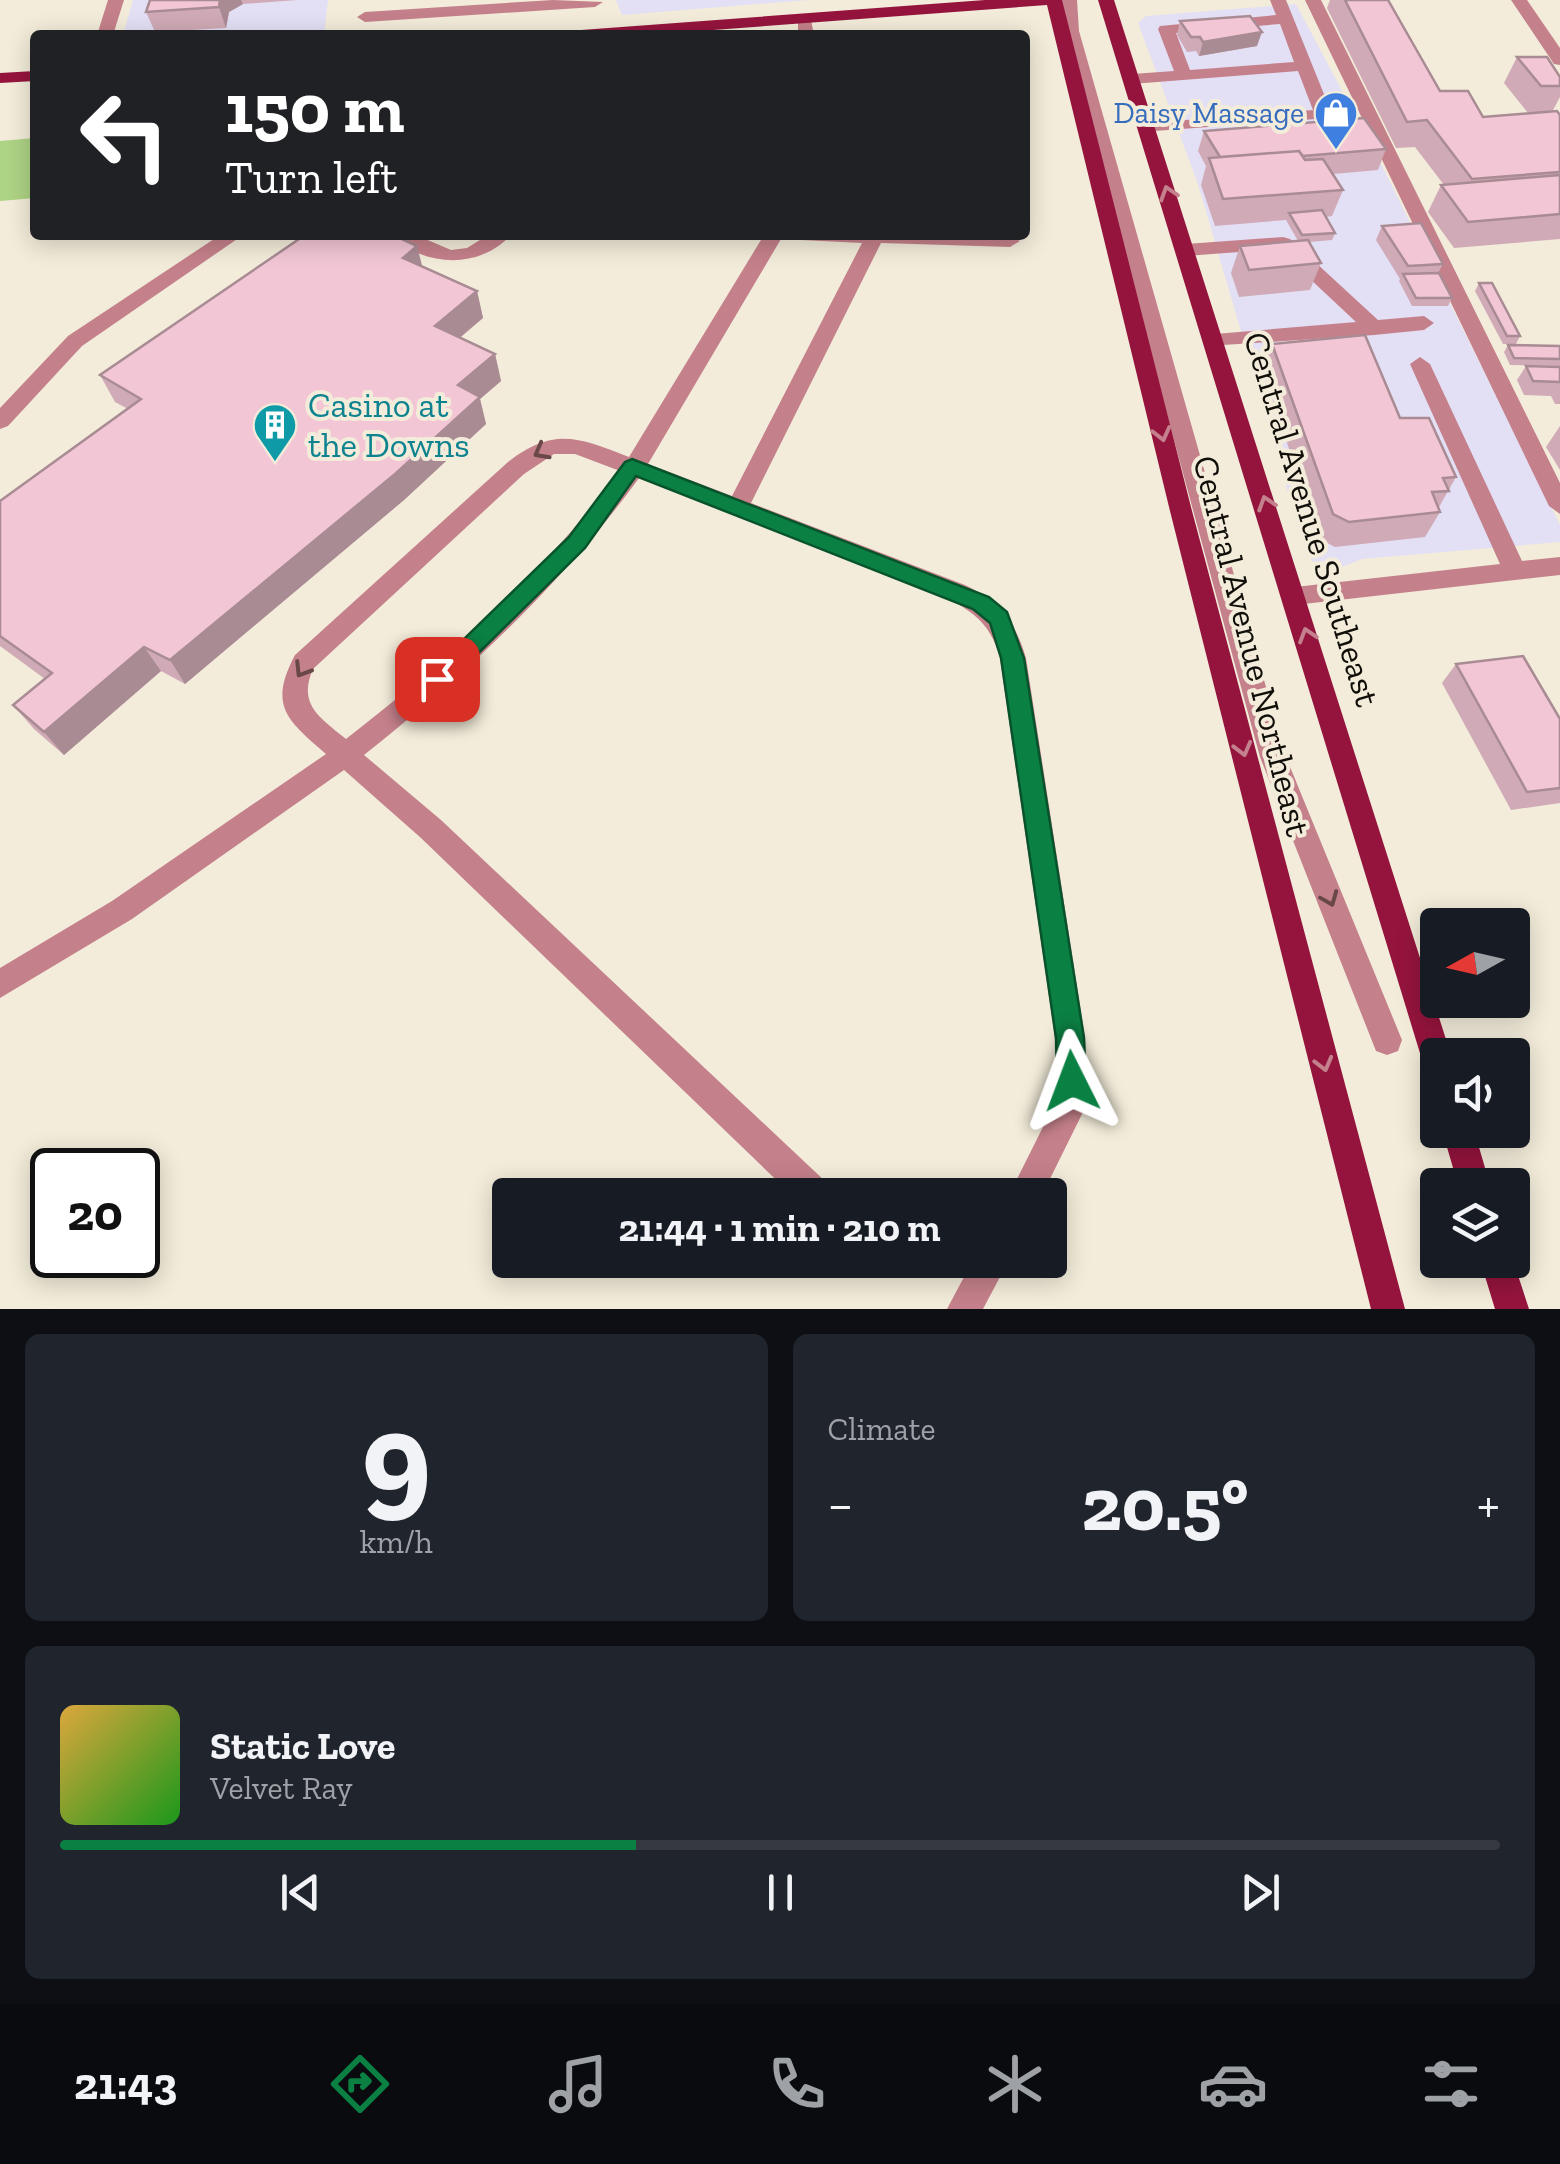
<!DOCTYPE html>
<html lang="en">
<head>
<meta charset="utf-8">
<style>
  body { margin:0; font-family:"Zilla Slab",serif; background:#20242c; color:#f1f3f6; height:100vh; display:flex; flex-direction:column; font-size:38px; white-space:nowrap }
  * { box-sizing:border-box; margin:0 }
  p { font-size:32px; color:#9ea1a6 }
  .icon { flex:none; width:55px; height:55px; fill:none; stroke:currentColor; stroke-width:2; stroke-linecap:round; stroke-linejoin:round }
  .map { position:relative; height:1309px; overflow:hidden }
  .panel { display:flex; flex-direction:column; gap:25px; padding:25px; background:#0d0f14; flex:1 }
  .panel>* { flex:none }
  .hud { position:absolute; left:30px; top:30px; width:1000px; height:210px; border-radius:10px; box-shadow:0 5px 25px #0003; background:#202124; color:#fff; overflow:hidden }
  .needle { width:65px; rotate:262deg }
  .buttons { position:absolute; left:1420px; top:908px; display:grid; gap:20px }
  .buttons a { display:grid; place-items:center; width:110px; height:110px; border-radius:10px; background:#171b24; box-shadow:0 5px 25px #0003; font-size:50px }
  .speed { position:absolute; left:30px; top:1148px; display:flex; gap:20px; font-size:50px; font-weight:700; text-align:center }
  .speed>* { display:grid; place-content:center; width:130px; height:130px; border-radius:50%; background:#171b24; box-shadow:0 5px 25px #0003; line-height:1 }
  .speed .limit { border:5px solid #111; border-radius:15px; background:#fff; color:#111 }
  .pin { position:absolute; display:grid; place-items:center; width:85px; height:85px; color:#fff; margin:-42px; border-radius:20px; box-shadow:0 5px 15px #0006 }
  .me { position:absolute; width:110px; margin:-55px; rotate:357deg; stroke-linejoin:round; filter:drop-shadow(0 0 8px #0008) }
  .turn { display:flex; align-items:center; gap:35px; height:210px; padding:0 30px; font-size:45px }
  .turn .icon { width:130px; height:130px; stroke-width:2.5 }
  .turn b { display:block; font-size:70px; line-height:85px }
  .big { font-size:75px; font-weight:700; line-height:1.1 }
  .panel .card { flex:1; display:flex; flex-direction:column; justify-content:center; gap:15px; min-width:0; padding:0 35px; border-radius:15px; background:#20242c }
  .panel .dial { align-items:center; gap:0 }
  .dial b { font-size:130px; line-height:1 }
  .song { display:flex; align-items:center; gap:30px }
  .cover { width:120px; height:120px; border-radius:15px; background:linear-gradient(135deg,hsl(40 70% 55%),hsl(120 70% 35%)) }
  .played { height:10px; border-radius:5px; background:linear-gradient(90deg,#0b8043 40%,#363941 40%) }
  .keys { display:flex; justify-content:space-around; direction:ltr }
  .heat { display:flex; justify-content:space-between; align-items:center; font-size:55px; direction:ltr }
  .panel .tiles { flex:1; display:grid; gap:25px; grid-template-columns:1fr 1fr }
  .card:last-child { grid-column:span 2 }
  .trip { position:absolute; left:492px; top:1178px; width:575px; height:100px; border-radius:10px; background:#171b24; box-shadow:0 5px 25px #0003; font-weight:700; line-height:100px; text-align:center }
  .dock { display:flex; height:160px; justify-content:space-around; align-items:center; background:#090b0e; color:#9ea1a6 }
  .dock .icon { width:70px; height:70px }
  .dock .active { color:#0b8043 }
  .dock b { font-size:45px; color:#f1f3f6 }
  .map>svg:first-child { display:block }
  .commercial { fill:#e3dff5 }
  .green { fill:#add384 }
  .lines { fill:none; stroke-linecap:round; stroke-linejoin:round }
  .minor { fill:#c5818b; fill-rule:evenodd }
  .major { fill:#95143e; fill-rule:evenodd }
  .wall { fill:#d0aab6 }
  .shaded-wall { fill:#a98b94 }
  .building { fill:#f2c6d4; stroke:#a98b94; stroke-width:2.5 }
  .oneway { stroke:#c4808c }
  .oneway2 { stroke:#6a484a }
  .route { fill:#0b8043; stroke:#07532c; stroke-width:2.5 }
  .labels { text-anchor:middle; stroke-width:8; stroke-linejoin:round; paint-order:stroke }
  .far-shop-label { font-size:30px; fill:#366cbe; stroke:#f3ecda; text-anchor:end }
  .culture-label { font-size:35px; fill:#0d838f; stroke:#f3ecda; text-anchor:start }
  .street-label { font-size:35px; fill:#100e08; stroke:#f3ecda }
</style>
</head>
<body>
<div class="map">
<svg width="1560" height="1309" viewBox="0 0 1560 1309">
  <rect width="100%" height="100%" fill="#f3ecda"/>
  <path class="commercial" d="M133 0H328L324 35H123Z
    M616 0H809L622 15Z
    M1296 4 1384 170 1560 525V542L1362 559 1337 569 1312 561 1302 540 1198 184 1138 23 1146 16Z"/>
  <path class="green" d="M35 138V198L0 201V141Z"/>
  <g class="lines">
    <path class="minor" d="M108 0H124L113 35H97Z
      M553 0 603 2 595 7 365 22 357 17 365 12Z
      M1061 0H1077L1079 31 1286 757 1402 1040 1398 1051 1387 1055 1376 1051 1260 757 1063 31Z
      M1270 0H1286L1332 114 1329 118 1141 132V124L1147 123 1313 110 1298 71 1132 84 1124 79 1132 74 1174 71 1158 29 1160 26 1276 15ZM1280 24 1294 62 1190 70 1176 33Z
      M1305 0H1321L1560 483V514L1549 506Z
      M1511 0H1527L1560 48V65L1554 64Z
      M798 15H810L814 35H798Z
      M220 235H243L82 346 8 426 0 429V408L68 336Z
      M390 235H416L451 250 467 248 488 235H511C479 270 424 267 390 235Z
      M764 235H1008L1020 241 1010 247 881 243 751 503 965 585C1000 602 1015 621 1026 658L1085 1038 1084 1110 1042 1195H1009L1053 1107 1055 1081V1038L1000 658C990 620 968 608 934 592L639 478C561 585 467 673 364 755L441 820 827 1183 831 1195H792L421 838 344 770 132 919 0 998V968L112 901 326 754C287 720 268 706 295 655L508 462C555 426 579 438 629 457ZM781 239 862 243 732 496 648 464ZM554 454H575L620 471C542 575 448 660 346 739 321 718 297 705 313 669L524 474Z
      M1283 237 1290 239 1378 320 1424 316 1434 323 1424 330 1374 335 1208 346 1205 341 1208 336 1215 334 1356 322 1278 249 1186 256 1176 250 1186 244Z
      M1420 357 1430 364 1522 561 1560 557V575L1295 605 1286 603 1283 596 1286 589 1295 587 1500 564 1410 364Z
      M973 1260H1009L983 1309H947Z"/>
    <path class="major" d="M985 0H1062L1192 511 1405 1309H1371L1170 511 1047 5 646 35H573L581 30Z
      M1098 0H1114L1451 1055H1438V1078L1427 1074 1423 1063Z
      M35 71V81L0 83V73Z
      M1442 1130H1474L1490 1185H1458Z
      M1512 1257 1529 1309H1495L1480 1260H1512Z"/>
  </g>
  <path class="wall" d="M150 0H297L243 4 229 12 226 28 155 32 146 12Z
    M1330 0H1388L1440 91 1483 117 1542 113H1528L1504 83 1517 57 1560 77V97L1552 112 1560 115V239L1454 248 1428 212 1441 185H1444L1415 147 1396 148 1327 8Z
    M1180 21 1257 46 1199 56 1196 51 1187 52 1177 35Z
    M1204 131 1386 149 1378 170 1333 174 1343 190 1332 216 1326 217 1335 233 1332 240 1309 242 1321 263 1310 290 1239 297 1231 273 1240 246 1298 241 1286 220 1215 226 1201 185 1206 166 1198 151Z
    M1382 226 1443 264 1438 273 1452 298 1448 306H1412L1399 281 1400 279 1376 240Z
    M422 267 477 291 483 318 460 338 495 354 501 381 480 399 486 424 404 500 185 684 161 671 64 755 34 729 13 705 45 679 0 646V501L128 409 115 402 100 375Z
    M1479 283 1520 336 1516 344H1503L1475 291Z
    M1272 344 1400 418 1456 477 1439 507 1440 512 1425 537 1335 547 1320 539 1262 370Z
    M1508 345 1560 346V366L1510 365 1504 352Z
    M1526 366 1560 367V404H1555L1551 396 1524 395 1517 380Z
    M1560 426V470L1546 447Z
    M1456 664 1560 719V803L1511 810 1442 683Z"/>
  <path class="shaded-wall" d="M220 0H241L243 4 229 12 226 28 219 7Z
    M1262 32 1257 46 1199 56 1203 42Z
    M417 246 424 273 403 258Z
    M477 291 483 318 442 352 435 326Z
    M495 354 501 381 480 399 486 424 404 500 185 684 170 660 458 385Z
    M144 647 161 671 64 755 44 732Z"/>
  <path class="building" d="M150 0H220L219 7 146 12Z
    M1345 0H1388L1440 91H1468L1483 117 1557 111 1560 115V172L1472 179 1427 120 1407 122Z
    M1250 16 1262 32 1203 42 1200 37H1191L1180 21Z
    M1517 57H1547L1560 77V86H1541Z
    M1364 118 1386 149 1303 156 1299 151 1220 157 1204 131Z
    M1299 151 1305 160 1323 159 1343 190 1223 199 1209 158Z
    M1560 175V214L1468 222 1441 185Z
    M1322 210 1335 233 1302 235 1289 213Z
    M1421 223 1443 264 1408 266 1382 226Z
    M305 235H393L417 246 403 258 477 291 435 326 495 354 458 385 480 397 395 474 170 660 144 647 44 732 13 705 52 673 0 636V501L141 399 100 375Z
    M1308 240 1321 263 1249 270 1240 246Z
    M1439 273 1452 298H1416L1403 274Z
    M1479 283H1492L1520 336H1507Z
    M1365 335 1400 418H1429L1456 477 1443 478 1449 491 1432 492 1440 512 1349 522 1333 514 1272 344Z
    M1508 345 1560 346V359L1514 358Z
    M1526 366 1560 367V382L1533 381Z
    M1523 656 1560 719V788L1527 792 1456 664Z"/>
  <defs><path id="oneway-chevron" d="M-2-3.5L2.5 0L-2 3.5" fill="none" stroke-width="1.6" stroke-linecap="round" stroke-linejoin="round" transform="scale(2.5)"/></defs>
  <g class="oneway">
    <use href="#oneway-chevron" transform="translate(1168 193) rotate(-108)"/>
    <use href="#oneway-chevron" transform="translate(1162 434) rotate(76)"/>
    <use href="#oneway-chevron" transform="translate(1266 503) rotate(-108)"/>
    <use href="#oneway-chevron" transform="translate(1307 635) rotate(-107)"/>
    <use href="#oneway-chevron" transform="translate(1243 749) rotate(75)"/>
    <use href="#oneway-chevron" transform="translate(1324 1064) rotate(75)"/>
  </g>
  <g class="oneway2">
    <use href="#oneway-chevron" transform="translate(541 452) rotate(151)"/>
    <use href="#oneway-chevron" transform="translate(302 670) rotate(122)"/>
    <use href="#oneway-chevron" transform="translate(1330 899) rotate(68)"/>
  </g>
  <path class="route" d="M632 459 989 597 1007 612 1024 658 1084 1038 1086 1081 1081 1091 1072 1095 1062 1091 1057 1081 1056 1038 1001 658 990 623 973 609 636 476 585 548 445 686H429L425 679 429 673 569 537 625 462Z"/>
  <defs>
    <g id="shop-pin" transform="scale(2.25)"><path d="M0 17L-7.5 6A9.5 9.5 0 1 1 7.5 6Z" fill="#3f7fe0" stroke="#f3ecda"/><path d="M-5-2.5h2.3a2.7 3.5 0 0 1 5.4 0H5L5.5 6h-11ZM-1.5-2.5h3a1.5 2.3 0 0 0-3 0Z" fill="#fff"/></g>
    <g id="building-pin" transform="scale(2.25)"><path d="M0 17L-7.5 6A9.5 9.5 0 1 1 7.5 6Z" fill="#0f9aa8" stroke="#f3ecda"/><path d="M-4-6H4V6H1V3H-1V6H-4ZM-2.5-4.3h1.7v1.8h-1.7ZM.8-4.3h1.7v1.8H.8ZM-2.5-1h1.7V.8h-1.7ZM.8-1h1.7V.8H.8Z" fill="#fff"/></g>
  </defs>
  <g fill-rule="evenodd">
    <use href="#shop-pin" x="1336" y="113"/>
    <use href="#building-pin" x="275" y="425"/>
  </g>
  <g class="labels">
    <g class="far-shop-label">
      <text x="1304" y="123">Daisy Massage</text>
    </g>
    <g class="culture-label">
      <text x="308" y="417">Casino at<tspan x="308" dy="40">the Downs</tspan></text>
    </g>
    <g class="street-label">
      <text transform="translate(1312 519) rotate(73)" y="12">Central Avenue Southeast</text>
      <text transform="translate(1252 646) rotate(76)" y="12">Central Avenue Northeast</text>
    </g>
  </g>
</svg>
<div class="buttons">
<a><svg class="needle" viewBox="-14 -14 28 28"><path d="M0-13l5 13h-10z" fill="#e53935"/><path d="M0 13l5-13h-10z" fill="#9ea1a6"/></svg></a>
<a><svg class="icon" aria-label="sound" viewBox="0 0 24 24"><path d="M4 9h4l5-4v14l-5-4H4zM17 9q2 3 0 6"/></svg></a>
<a><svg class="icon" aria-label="layers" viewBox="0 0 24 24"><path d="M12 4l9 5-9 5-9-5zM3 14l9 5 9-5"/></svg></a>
</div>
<div class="speed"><div class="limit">20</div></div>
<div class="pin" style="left:437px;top:679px;background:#d93025"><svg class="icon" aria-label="arrive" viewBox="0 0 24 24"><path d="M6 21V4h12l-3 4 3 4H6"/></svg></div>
<svg class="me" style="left:1072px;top:1081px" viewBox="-20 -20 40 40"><path d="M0-17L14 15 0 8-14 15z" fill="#0b8043" stroke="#fff" stroke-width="4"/></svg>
<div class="trip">21:44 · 1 min · 210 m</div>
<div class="hud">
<div class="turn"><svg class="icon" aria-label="left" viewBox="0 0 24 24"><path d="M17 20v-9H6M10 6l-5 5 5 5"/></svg><div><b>150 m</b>Turn left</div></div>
</div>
</div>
<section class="panel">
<div class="tiles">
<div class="card dial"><b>9</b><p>km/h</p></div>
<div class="card"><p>Climate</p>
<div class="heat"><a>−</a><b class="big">20.5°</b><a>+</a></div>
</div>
<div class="card">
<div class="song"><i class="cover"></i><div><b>Static Love</b><p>Velvet Ray</p></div></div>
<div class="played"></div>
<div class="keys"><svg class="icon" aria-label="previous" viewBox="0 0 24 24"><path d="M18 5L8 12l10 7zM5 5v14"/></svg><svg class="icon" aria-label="pause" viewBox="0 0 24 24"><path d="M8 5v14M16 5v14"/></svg><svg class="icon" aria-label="next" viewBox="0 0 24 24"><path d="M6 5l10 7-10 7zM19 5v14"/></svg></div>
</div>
</div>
</section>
<nav class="dock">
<b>21:43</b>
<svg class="icon active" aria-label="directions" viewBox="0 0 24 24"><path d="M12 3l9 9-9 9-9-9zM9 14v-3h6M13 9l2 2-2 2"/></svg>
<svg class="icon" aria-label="music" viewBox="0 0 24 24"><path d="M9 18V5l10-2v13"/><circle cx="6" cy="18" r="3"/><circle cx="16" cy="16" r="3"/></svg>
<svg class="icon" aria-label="phone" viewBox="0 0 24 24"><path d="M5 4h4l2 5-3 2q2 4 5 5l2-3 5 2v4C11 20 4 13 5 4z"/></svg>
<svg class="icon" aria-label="climate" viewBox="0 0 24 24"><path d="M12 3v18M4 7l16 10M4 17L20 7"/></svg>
<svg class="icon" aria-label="car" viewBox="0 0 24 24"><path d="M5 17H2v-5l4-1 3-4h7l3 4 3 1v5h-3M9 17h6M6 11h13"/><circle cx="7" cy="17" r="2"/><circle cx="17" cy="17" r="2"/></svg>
<svg class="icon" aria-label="filters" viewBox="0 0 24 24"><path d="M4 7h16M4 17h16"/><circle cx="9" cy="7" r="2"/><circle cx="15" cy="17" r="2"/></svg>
</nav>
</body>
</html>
